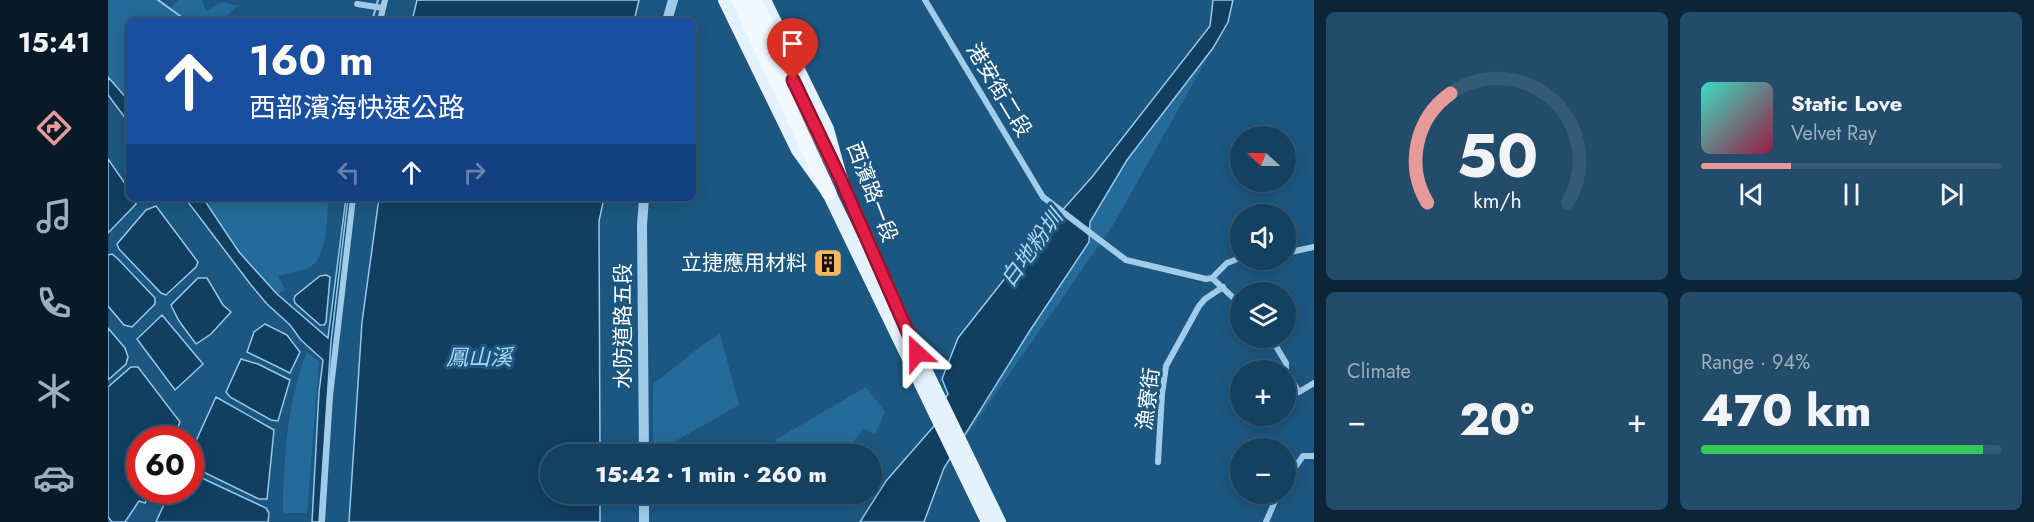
<!DOCTYPE html>
<html lang="en">
<head>
<meta charset="utf-8">
<style>
  body { margin:0; font-family:Jost,"Noto Sans TC",sans-serif; background:#224c6a; color:#f1f3f6; height:100vh; display:flex; flex-direction:column; font-size:22px; white-space:nowrap }
  * { box-sizing:border-box; margin:0 }
  p { font-size:20px; color:#9dafbd }
  .icon { flex:none; width:33px; height:33px; fill:none; stroke:currentColor; stroke-width:2; stroke-linecap:round; stroke-linejoin:round }
  .map { position:relative; flex:1; overflow:hidden }
  .details { display:flex; flex-direction:column; gap:12px; padding:12px; background:#0c2435; width:720px }
  .details>* { flex:none }
  .hud { position:absolute; left:18px; top:18px; width:570px; height:183px; border-radius:9px; box-shadow:0 3px 15px #0003,0 0 0 2px #345a76; background:#1a4fa0; color:#fff; overflow:hidden }
  .needle { width:39px; rotate:291deg }
  .buttons { position:absolute; left:1122px; top:126px; display:grid; gap:12px }
  .buttons a { display:grid; place-items:center; width:66px; height:66px; border-radius:50%; background:#154161; box-shadow:0 3px 15px #0003,0 0 0 2px #345a76; font-size:30px }
  .speed { position:absolute; left:18px; top:426px; display:flex; gap:12px; font-size:30px; font-weight:700; text-align:center }
  .speed>* { display:grid; place-content:center; width:78px; height:78px; border-radius:50%; background:#154161; box-shadow:0 3px 15px #0003,0 0 0 2px #345a76; line-height:1 }
  .speed .limit { border:9px solid #d22; background:#fff; color:#111 }
  .pin { position:absolute; display:grid; place-items:center; width:51px; height:51px; color:#fff; margin:-62px -26px; border-radius:50% 50% 50% 0; rotate:-45deg; box-shadow:0 0 6px #0007 }
  .pin .icon { rotate:45deg }
  .me { position:absolute; width:66px; margin:-33px; rotate:336deg; stroke-linejoin:round; filter:drop-shadow(0 0 4px #0008) }
  .turn { display:flex; align-items:center; gap:21px; height:126px; padding:0 24px; font-size:27px }
  .turn .icon { width:78px; height:78px; stroke-width:2.5 }
  .turn b { display:block; font-size:42px; line-height:51px }
  .lanes { display:flex; align-items:center; height:57px; padding:0 24px; background:#0003; justify-content:center; gap:30px; direction:ltr }
  .lanes .off { opacity:.35 }
  .big { font-size:45px; font-weight:800; line-height:1.1 }
  .details .tile { flex:1; display:flex; flex-direction:column; justify-content:center; gap:9px; min-width:0; padding:0 21px; border-radius:9px; background:#224c6a }
  .details .dial { align-items:center; gap:0 }
  .dial svg { height:156px; overflow:visible; fill:none; stroke:#345a76; stroke-width:7; stroke-linecap:round; text-anchor:middle }
  .dial text { fill:#f1f3f6; stroke:none }
  .song { display:flex; align-items:center; gap:18px }
  .cover { width:72px; height:72px; border-radius:9px; background:linear-gradient(135deg,hsl(170 70% 55%),hsl(340 70% 35%)) }
  .played { height:6px; border-radius:3px; background:linear-gradient(90deg,#e69b98 30%,#345a76 30%) }
  .keys { display:flex; justify-content:space-around; direction:ltr }
  .heat { display:flex; justify-content:space-between; align-items:center; font-size:33px; direction:ltr }
  .charge { height:9px; border-radius:4px; background:linear-gradient(90deg,#34c759 94%,#345a76 0) }
  .details .tiles { flex:1; display:grid; gap:12px; grid-template-columns:repeat(2,1fr) }
  .trip { position:absolute; left:432px; top:444px; width:342px; height:60px; border-radius:30px; background:#154161; box-shadow:0 3px 15px #0003,0 0 0 2px #345a76; font-weight:800; line-height:60px; text-align:center }
  main { display:flex; flex:1; min-height:0 }
  .menu { display:flex; flex-direction:column; width:108px; justify-content:space-around; align-items:center; background:#081a27; color:#9dafbd }
  .menu .icon { width:42px; height:42px }
  .menu .selected { color:#e69b98 }
  .menu b { font-size:27px; color:#f1f3f6 }
  .map>svg:first-child { display:block }
  .green { fill:#256b9a }
  .water { fill:#123f60; stroke:#93c9ec; stroke-width:1.5 }
  .lines { fill:none; stroke-linecap:round; stroke-linejoin:round }
  .stream { stroke:#93c9ec; stroke-width:2 }
  .minor { stroke:#a0ccea; stroke-width:6 }
  .tertiary { stroke:#a0ccea; stroke-width:10 }
  .primary { stroke:#e4f2fe; stroke-width:14 }
  .trunk { stroke:#f2f8fe; stroke-width:15 }
  .route-casing { stroke:#92132f; stroke-width:15 }
  .route { stroke:#e11d48; stroke-width:10 }
  .labels { text-anchor:middle; stroke-width:6; stroke-linejoin:round; paint-order:stroke }
  .street-label { font-size:21px; fill:#fff; stroke:#1c5781 }
  .poi-label { font-size:21px; fill:#fff; stroke:#1c5781; text-anchor:end }
  .water-label { font-size:22px; font-style:italic; fill:#acd6f2; stroke:#1c5781 }
</style>
</head>
<body>
<main>
<nav class="menu">
<b>15:41</b>
<svg class="icon selected" aria-label="directions" viewBox="0 0 24 24"><path d="M12 3l9 9-9 9-9-9zM9 14v-3h6M13 9l2 2-2 2"/></svg>
<svg class="icon" aria-label="music" viewBox="0 0 24 24"><path d="M9 18V5l10-2v13"/><circle cx="6" cy="18" r="3"/><circle cx="16" cy="16" r="3"/></svg>
<svg class="icon" aria-label="phone" viewBox="0 0 24 24"><path d="M5 4h4l2 5-3 2q2 4 5 5l2-3 5 2v4C11 20 4 13 5 4z"/></svg>
<svg class="icon" aria-label="climate" viewBox="0 0 24 24"><path d="M12 3v18M4 7l16 10M4 17L20 7"/></svg>
<svg class="icon" aria-label="car" viewBox="0 0 24 24"><path d="M5 17H2v-5l4-1 3-4h7l3 4 3 1v5h-3M9 17h6M6 11h13"/><circle cx="7" cy="17" r="2"/><circle cx="17" cy="17" r="2"/></svg>
</nav>
<div class="map">
<svg width="1206" height="522" viewBox="0 0 1206 522">
  <rect width="100%" height="100%" fill="#1c5781"/>
  <path class="green" d="M0 0H49L62 9 70 0H94L98 11 115 2 130 6 113 21H21V101L0 77Z
    M1105 48 1005 225 836 468 816 522H776L1010 157Z
    M95 198H222L220 200C219 218 220 255 202 267 198 270 177 274 170 276L177 290 169 294 131 252Z
    M612 334 631 405 545 454V384C568 367 588 348 612 334Z
    M199 352 211 362 199 513H177L175 510C176 455 179 403 199 352Z
    M758 387 777 412 767 434 755 428 738 454H673L667 440Z
    M690 494H740L736 503 709 496 694 503Z"/>
  <path class="water" d="M309 0H531L526 21H304Z
    M1105 0H1125L1120 22 1105 48 1019 160 982 222 981 242 921 332 836 468 816 522H752L778 481 826 426V416L840 394 834 379 850 338 924 244 984 177 1102 26Z
    M0 77 21 101V123L0 95Z
    M0 159 20 188 21 198H25L28 204 0 233Z
    M77 198H95L131 252 169 294 220 338 238 198H240L223 341 211 522H204L211 392 215 360 193 340 182 325 159 304 143 285Z
    M271 198H496L491 221 492 454H442V494H492V522H241L254 322Z
    M48 206 90 262 88 267 58 295 53 293 11 249 9 244 38 210Z
    M4 254 10 259 47 298V304L24 327 16 325 0 306V255Z
    M218 275 222 277 218 322 216 325H212L187 303 186 299 187 296 212 276Z
    M90 278H99L115 305 123 312 103 334 88 344 71 321 63 305Z
    M54 315 95 364 67 390 29 339Z
    M157 324 179 335 192 352 182 373 139 352 146 332Z
    M0 328 17 348 20 357 18 364 0 380Z
    M133 359 150 364 182 380 170 421 163 420 122 397 118 392Z
    M23 367H30L72 422 65 439 32 440V490L43 491 37 503 31 501 17 522H4L0 517V387Z
    M108 397 166 430 159 499H151L83 466V452Z
    M83 473 158 508 161 513 160 522H48L62 491 82 490Z"/>
  <g class="lines">
    <path class="stream" d="M50 0 79 21
      M264 21 270 0"/>
    <path class="minor" d="M817 0 935 197 1018 260 1098 279 1104 278 1119 263 1132 258
      M249 4 275 8
      M272 21 277 0
      M1178 253 1206 247
      M1104 278 1132 304
      M1163 338 1178 363V373L1191 392 1206 383
      M1050 462 1054 394 1058 366 1091 306 1097 299 1115 287
      M1178 480 1195 456H1206
      M214 522 222 396 245 198
      M1158 522 1170 494"/>
    <path class="tertiary" d="M559 21 565 0
      M536 454 534 225 536 198
      M536 494V522"/>
    <path class="primary" d="M617 0 690 150 721 193 880 522
      M656 0 719 129 733 180 809 353 891 522"/>
    <path class="trunk" d="M631 0 721 193
      M646 0 733 180"/>
  </g>
  <g class="lines">
    <g class="route-casing">
      <path id="route" d="M685 80 733 180 809 353"/>
    </g>
    <use href="#route" class="route"/>
  </g>
  <defs>
    <g id="building-square" transform="scale(1.5)"><rect x="-9" y="-9" width="18" height="18" rx="4" fill="#fbb65e" stroke="#1c5781"/><path d="M-4-6H4V6H1V3H-1V6H-4ZM-2.5-4.3h1.7v1.8h-1.7ZM.8-4.3h1.7v1.8H.8ZM-2.5-1h1.7V.8h-1.7ZM.8-1h1.7V.8H.8Z" fill="#111"/></g>
  </defs>
  <g fill-rule="evenodd">
    <use href="#building-square" x="720" y="263"/>
  </g>
  <g class="labels">
    <g class="street-label">
      <text transform="translate(891 90) rotate(59)" y="7">港安街二段</text>
      <text transform="translate(764 192) rotate(69)" y="7">西濱路一段</text>
      <text transform="translate(515 326) rotate(-90)" y="7">水防道路五段</text>
      <text transform="translate(1040 399) rotate(-83)" y="7">漁寮街</text>
    </g>
    <g class="poi-label">
      <text x="699" y="270">立捷應用材料</text>
    </g>
    <g class="water-label">
      <text transform="translate(923 248) rotate(-54)" y="8">白地粉圳</text>
      <text x="371" y="365">鳳山溪</text>
    </g>
  </g>
</svg>
<div class="buttons">
<a><svg class="needle" viewBox="-14 -14 28 28"><path d="M0-13l5 13h-10z" fill="#e53935"/><path d="M0 13l5-13h-10z" fill="#9dafbd"/></svg></a>
<a><svg class="icon" aria-label="sound" viewBox="0 0 24 24"><path d="M4 9h4l5-4v14l-5-4H4zM17 9q2 3 0 6"/></svg></a>
<a><svg class="icon" aria-label="layers" viewBox="0 0 24 24"><path d="M12 4l9 5-9 5-9-5zM3 14l9 5 9-5"/></svg></a>
<a>+</a>
<a>−</a>
</div>
<div class="speed"><div class="limit">60</div></div>
<div class="pin" style="left:685px;top:80px;background:#d93025"><svg class="icon" aria-label="arrive" viewBox="0 0 24 24"><path d="M6 21V4h12l-3 4 3 4H6"/></svg></div>
<svg class="me" style="left:809px;top:353px" viewBox="-20 -20 40 40"><path d="M0-17L14 15 0 8-14 15z" fill="#e11d48" stroke="#fff" stroke-width="4"/></svg>
<div class="trip">15:42 · 1 min · 260 m</div>
<div class="hud">
<div class="turn"><svg class="icon" aria-label="ahead" viewBox="0 0 24 24"><path d="M12 20V5M6 11l6-6 6 6"/></svg><div><b>160 m</b>西部濱海快速公路</div></div>
<div class="lanes"><svg class="icon off" aria-label="left" viewBox="0 0 24 24"><path d="M17 20v-9H6M10 6l-5 5 5 5"/></svg><svg class="icon" aria-label="ahead" viewBox="0 0 24 24"><path d="M12 20V5M6 11l6-6 6 6"/></svg><svg class="icon off" aria-label="right" viewBox="0 0 24 24"><path d="M7 20v-9h11M14 6l5 5-5 5"/></svg></div>
</div>
</div>
<section class="details">
<div class="tiles">
<div class="tile dial"><svg viewBox="0 0 100 80">
<path d="M14 69A42 42 0 1 1 86 69"/>
<path d="M14 69A42 42 0 0 1 26 13" stroke="#e69b98"/>
<text x="50" y="56" font-size="32" font-weight="700">50</text>
<text x="50" y="72" font-size="11">km/h</text>
</svg></div>
<div class="tile">
<div class="song"><i class="cover"></i><div><b>Static Love</b><p>Velvet Ray</p></div></div>
<div class="played"></div>
<div class="keys"><svg class="icon" aria-label="previous" viewBox="0 0 24 24"><path d="M18 5L8 12l10 7zM5 5v14"/></svg><svg class="icon" aria-label="pause" viewBox="0 0 24 24"><path d="M8 5v14M16 5v14"/></svg><svg class="icon" aria-label="next" viewBox="0 0 24 24"><path d="M6 5l10 7-10 7zM19 5v14"/></svg></div>
</div>
<div class="tile"><p>Climate</p>
<div class="heat"><a>−</a><b class="big">20°</b><a>+</a></div>
</div>
<div class="tile"><p>Range · 94%</p><b class="big">470 km</b><div class="charge"></div></div>
</div>
</section>
</main>
</body>
</html>
